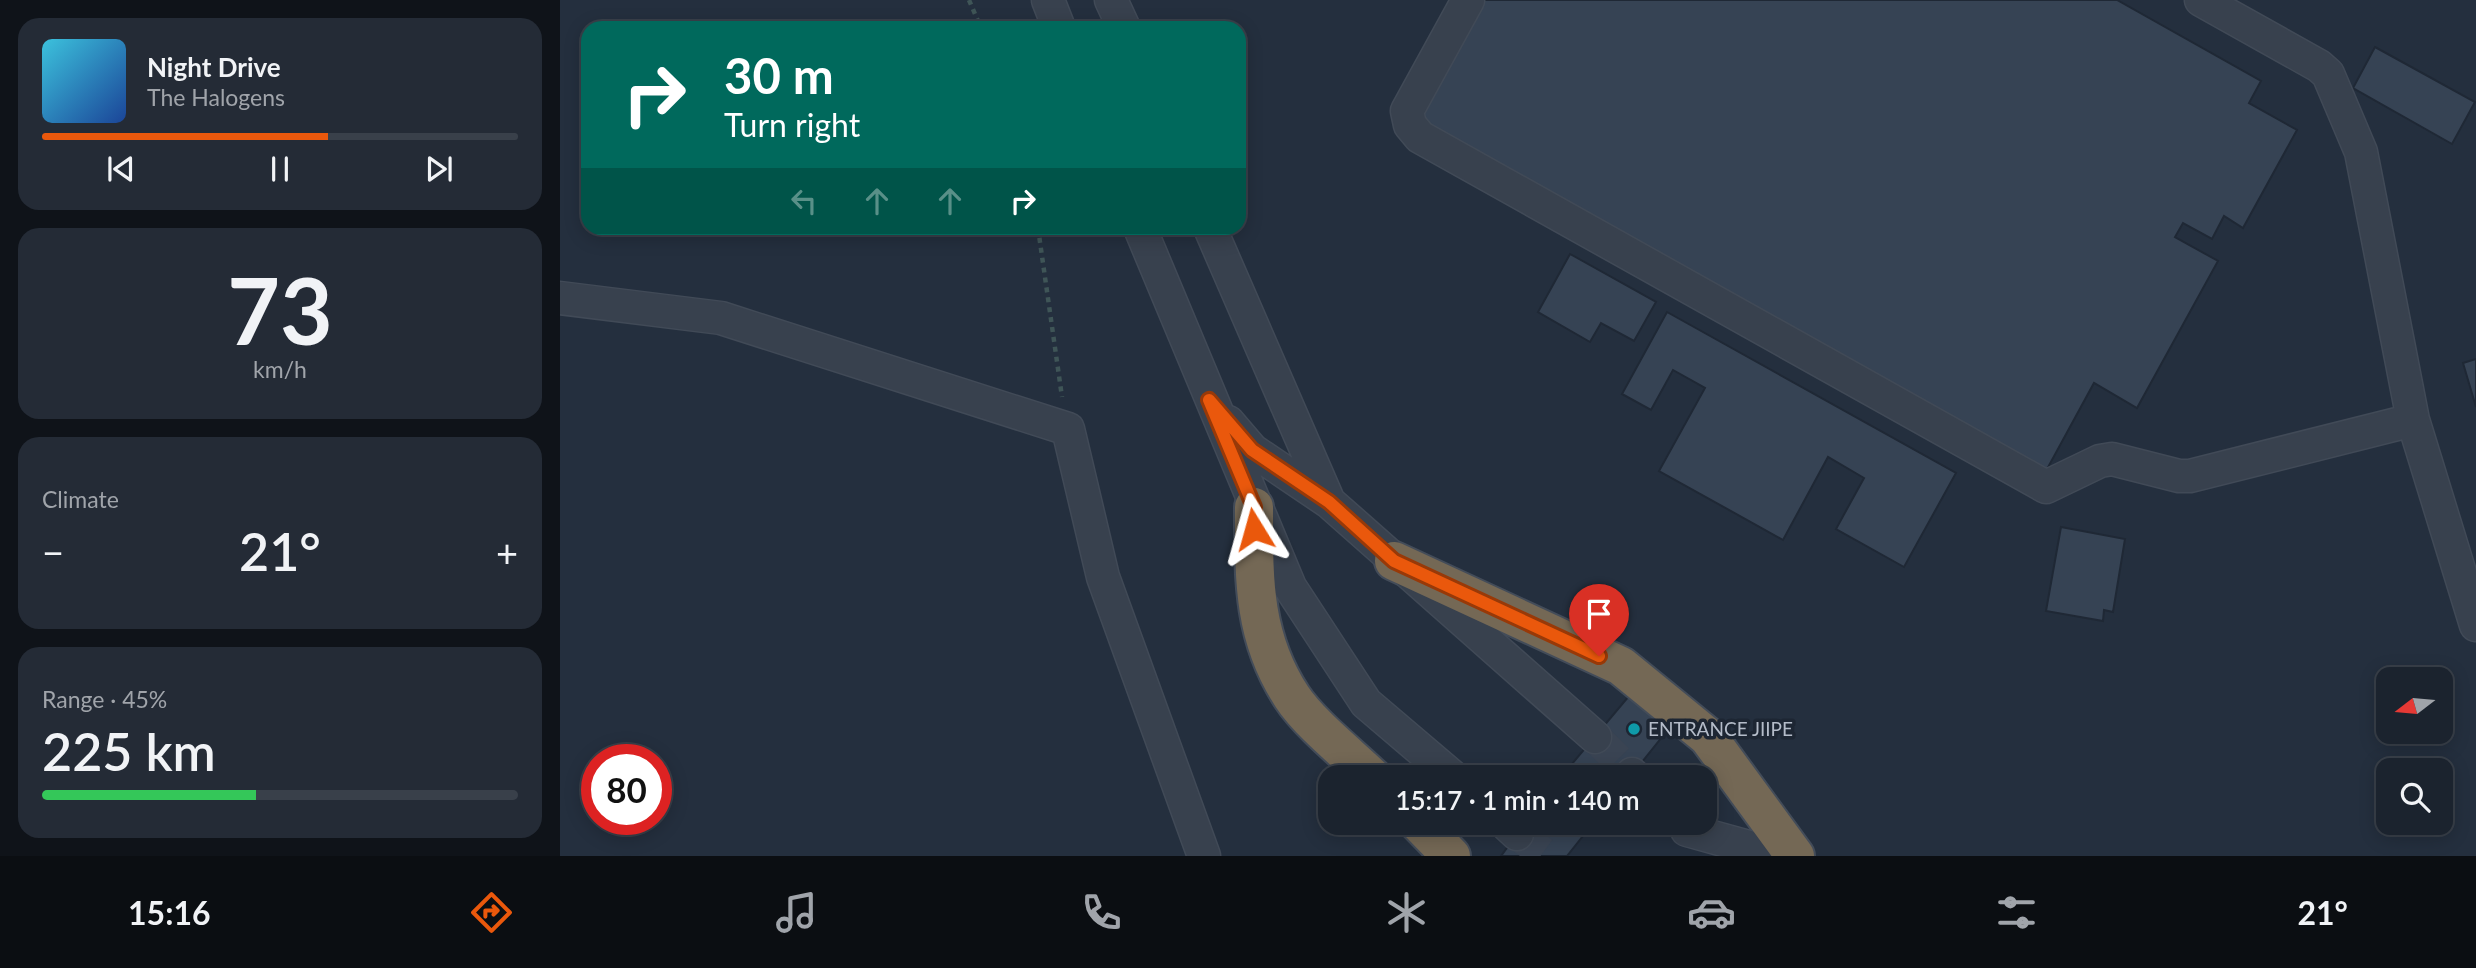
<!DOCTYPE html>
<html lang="en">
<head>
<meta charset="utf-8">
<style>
  body { margin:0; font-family:Lato,sans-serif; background:#242b36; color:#f1f3f6; height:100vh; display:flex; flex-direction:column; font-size:26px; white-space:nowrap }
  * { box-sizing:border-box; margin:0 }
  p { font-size:23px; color:#a0a4aa }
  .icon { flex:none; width:38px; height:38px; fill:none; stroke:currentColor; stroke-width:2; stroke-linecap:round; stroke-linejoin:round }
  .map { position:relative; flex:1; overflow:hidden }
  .panel { display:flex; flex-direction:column; gap:18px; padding:18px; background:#0f1319; width:560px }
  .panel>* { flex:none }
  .hud { position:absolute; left:21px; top:21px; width:665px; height:214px; border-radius:21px; box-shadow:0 4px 18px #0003,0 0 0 2px #39404a; background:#00695c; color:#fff; overflow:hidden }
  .needle { width:46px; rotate:254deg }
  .tools { position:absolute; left:1816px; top:667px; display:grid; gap:14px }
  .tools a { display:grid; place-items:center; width:77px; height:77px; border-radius:14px; background:#1b232e; box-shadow:0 4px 18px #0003,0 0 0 2px #39404a; font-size:35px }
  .speed { position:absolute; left:21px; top:744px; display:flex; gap:14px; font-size:35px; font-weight:700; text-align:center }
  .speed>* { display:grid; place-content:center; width:91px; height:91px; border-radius:50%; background:#1b232e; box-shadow:0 4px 18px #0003,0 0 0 2px #39404a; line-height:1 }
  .speed .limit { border:10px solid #d22; background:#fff; color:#111 }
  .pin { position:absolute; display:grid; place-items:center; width:60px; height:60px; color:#fff; margin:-72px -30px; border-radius:50% 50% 50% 0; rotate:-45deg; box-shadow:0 0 7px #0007 }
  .pin .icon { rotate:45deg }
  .me { position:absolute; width:77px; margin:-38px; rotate:352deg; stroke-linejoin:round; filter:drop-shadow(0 0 5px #0008) }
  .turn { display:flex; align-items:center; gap:24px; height:147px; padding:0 28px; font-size:32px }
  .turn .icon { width:91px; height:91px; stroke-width:2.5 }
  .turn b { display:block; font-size:49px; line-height:60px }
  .lanes { display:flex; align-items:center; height:66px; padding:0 28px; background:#0003; justify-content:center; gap:35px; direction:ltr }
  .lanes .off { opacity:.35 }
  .big { font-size:52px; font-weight:600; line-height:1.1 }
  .panel .widget { flex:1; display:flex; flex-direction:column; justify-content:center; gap:10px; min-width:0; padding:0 24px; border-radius:21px; background:#242b36 }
  .panel .dial { align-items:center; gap:0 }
  .dial b { font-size:91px; line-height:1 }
  .song { display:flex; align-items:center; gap:21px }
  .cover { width:84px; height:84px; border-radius:10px; background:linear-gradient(135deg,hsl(190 70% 55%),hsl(220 70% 35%)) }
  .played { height:7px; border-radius:4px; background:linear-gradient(90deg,#ea580c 60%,#39404a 60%) }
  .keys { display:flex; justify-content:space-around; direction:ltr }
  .heat { display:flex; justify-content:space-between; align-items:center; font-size:38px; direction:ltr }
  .charge { height:10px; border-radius:5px; background:linear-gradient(90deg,#34c759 45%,#39404a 0) }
  .trip { position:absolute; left:758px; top:765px; width:399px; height:70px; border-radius:21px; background:#1b232e; box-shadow:0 4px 18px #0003,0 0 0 2px #39404a; font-weight:600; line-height:70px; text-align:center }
  .tab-bar { display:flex; height:112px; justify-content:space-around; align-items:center; background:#0b0e12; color:#a0a4aa }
  .tab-bar .icon { width:49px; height:49px }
  .tab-bar .active { color:#ea580c }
  .tab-bar b { font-size:32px; color:#f1f3f6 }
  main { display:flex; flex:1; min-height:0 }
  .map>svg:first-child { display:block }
  .building { fill:#364354; stroke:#1f2835; stroke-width:2 }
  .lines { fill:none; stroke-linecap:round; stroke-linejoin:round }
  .minor-tunnel { stroke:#3a4453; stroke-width:32; stroke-dasharray:32 16; stroke-linecap:butt }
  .minor-casing { stroke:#414a57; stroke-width:35 }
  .highway-casing { stroke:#434c59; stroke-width:42 }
  .path { stroke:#3f5557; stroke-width:4.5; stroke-dasharray:5 5; stroke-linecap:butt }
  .minor { stroke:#38414e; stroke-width:32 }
  .highway { stroke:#746855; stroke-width:38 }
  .route-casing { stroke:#983908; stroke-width:18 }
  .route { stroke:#ea580c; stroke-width:12 }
  .culture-dot { fill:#0f9aa8; stroke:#1d2633; stroke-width:2.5 }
  .labels { text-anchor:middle; stroke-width:7; stroke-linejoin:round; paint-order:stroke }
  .poi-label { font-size:19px; fill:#b4bcc9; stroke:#1d2633; text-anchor:start }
</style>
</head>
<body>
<main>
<section class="panel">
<div class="widget">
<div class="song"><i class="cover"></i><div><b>Night Drive</b><p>The Halogens</p></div></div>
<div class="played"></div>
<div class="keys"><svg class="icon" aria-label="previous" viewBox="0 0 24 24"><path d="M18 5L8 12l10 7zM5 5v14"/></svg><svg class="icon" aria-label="pause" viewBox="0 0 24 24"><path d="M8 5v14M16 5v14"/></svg><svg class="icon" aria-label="next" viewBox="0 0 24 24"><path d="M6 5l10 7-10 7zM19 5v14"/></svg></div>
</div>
<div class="widget dial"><b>73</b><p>km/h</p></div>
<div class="widget"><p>Climate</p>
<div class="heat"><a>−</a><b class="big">21°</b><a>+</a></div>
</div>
<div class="widget"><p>Range · 45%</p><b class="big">225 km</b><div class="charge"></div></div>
</section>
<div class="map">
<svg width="1916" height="856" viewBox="0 0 1916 856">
  <rect width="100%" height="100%" fill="#242f3e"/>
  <path class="building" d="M924 0H1557L1701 81 1689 103 1737 130 1683 228 1664 216 1652 239 1623 223 1615 237 1658 261 1577 408 1534 383 1486 471 858 119Z
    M1815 47 1915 102 1892 144 1793 88Z
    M1010 254 1096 302 1074 341 1041 323 1030 342 978 312Z
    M1107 312 1396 473 1344 567 1276 529 1304 478 1268 457 1223 540 1099 471 1145 388 1113 370 1091 410 1062 394Z
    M1916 359V407L1903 363Z
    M1501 527 1565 539 1553 612 1544 610 1543 621 1486 611Z
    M1074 690 1114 722 1070 777H1001Z
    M966 822H1034L1007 856H941Z"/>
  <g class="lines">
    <path class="minor-tunnel" d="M1035 737 1072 774
      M957 834 987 856"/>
    <g class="minor-casing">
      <path id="minor" d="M488 0 499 28
        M551 0 564 28
        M908 0 847 111 850 125 860 137 1486 487 1540 461 1552 459 1619 476H1630L1853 420
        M1641 0 1759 66 1768 74 1801 152 1853 420 1916 625
        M580 228 730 587 806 703 893 777
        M650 228 769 502
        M0 298 161 318 508 429 543 577 644 856
        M668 422 692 450 769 502 1035 737
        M1072 774 1075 777
        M944 822 957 834
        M1127 830 1221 856"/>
    </g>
    <g class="highway-casing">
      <path id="highway" d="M694 507C694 577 692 636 732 697 749 723 789 755 812 777
        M834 561 1061 666 1148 737 1235 856
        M858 822 891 856"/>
    </g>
    <path class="path" d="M409 0 421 28
      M478 228 502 397"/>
    <use href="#minor" class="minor"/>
    <use href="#highway" class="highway"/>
  </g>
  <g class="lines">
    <g class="route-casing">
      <path id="route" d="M694 529V507L649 400 692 450 769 502 834 561 1039 656"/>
    </g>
    <use href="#route" class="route"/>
  </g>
  <circle class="culture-dot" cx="1074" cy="729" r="7"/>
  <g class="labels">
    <g class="poi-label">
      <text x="1088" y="736">ENTRANCE JIIPE</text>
    </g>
  </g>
</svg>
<div class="tools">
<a><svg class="needle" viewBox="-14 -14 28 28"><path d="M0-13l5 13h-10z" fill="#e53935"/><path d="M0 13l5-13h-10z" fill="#a0a4aa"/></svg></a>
<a><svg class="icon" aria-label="search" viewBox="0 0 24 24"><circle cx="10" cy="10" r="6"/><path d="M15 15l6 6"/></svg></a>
</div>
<div class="speed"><div class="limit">80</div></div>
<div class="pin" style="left:1039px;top:656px;background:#d93025"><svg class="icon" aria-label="arrive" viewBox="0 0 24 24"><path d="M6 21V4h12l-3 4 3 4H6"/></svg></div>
<svg class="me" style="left:694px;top:529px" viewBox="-20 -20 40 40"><path d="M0-17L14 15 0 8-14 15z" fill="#ea580c" stroke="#fff" stroke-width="4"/></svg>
<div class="trip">15:17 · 1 min · 140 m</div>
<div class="hud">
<div class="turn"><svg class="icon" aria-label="right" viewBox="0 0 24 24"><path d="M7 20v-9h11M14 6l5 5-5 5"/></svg><div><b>30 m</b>Turn right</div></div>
<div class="lanes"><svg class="icon off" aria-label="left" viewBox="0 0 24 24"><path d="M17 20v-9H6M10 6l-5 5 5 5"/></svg><svg class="icon off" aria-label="ahead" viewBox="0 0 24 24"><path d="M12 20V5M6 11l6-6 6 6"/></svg><svg class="icon off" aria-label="ahead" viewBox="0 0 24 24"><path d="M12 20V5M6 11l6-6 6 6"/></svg><svg class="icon" aria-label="right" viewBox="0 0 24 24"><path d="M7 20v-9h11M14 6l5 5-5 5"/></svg></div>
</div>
</div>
</main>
<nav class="tab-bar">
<b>15:16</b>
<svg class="icon active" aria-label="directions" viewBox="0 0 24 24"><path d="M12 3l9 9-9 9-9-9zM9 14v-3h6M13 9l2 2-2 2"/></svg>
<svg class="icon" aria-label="music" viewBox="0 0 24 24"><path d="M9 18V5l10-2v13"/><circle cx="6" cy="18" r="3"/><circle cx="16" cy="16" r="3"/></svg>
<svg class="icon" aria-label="phone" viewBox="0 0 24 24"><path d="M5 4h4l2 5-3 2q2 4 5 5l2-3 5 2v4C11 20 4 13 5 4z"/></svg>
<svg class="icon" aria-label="climate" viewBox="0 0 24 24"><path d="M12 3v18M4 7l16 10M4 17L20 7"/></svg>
<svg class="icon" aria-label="car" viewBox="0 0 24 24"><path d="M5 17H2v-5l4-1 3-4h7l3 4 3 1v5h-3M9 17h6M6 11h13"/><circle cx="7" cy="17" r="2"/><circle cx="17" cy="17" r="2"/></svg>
<svg class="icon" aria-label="filters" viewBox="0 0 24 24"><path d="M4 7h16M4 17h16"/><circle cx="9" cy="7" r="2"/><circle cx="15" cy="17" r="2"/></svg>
<b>21°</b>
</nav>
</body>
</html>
